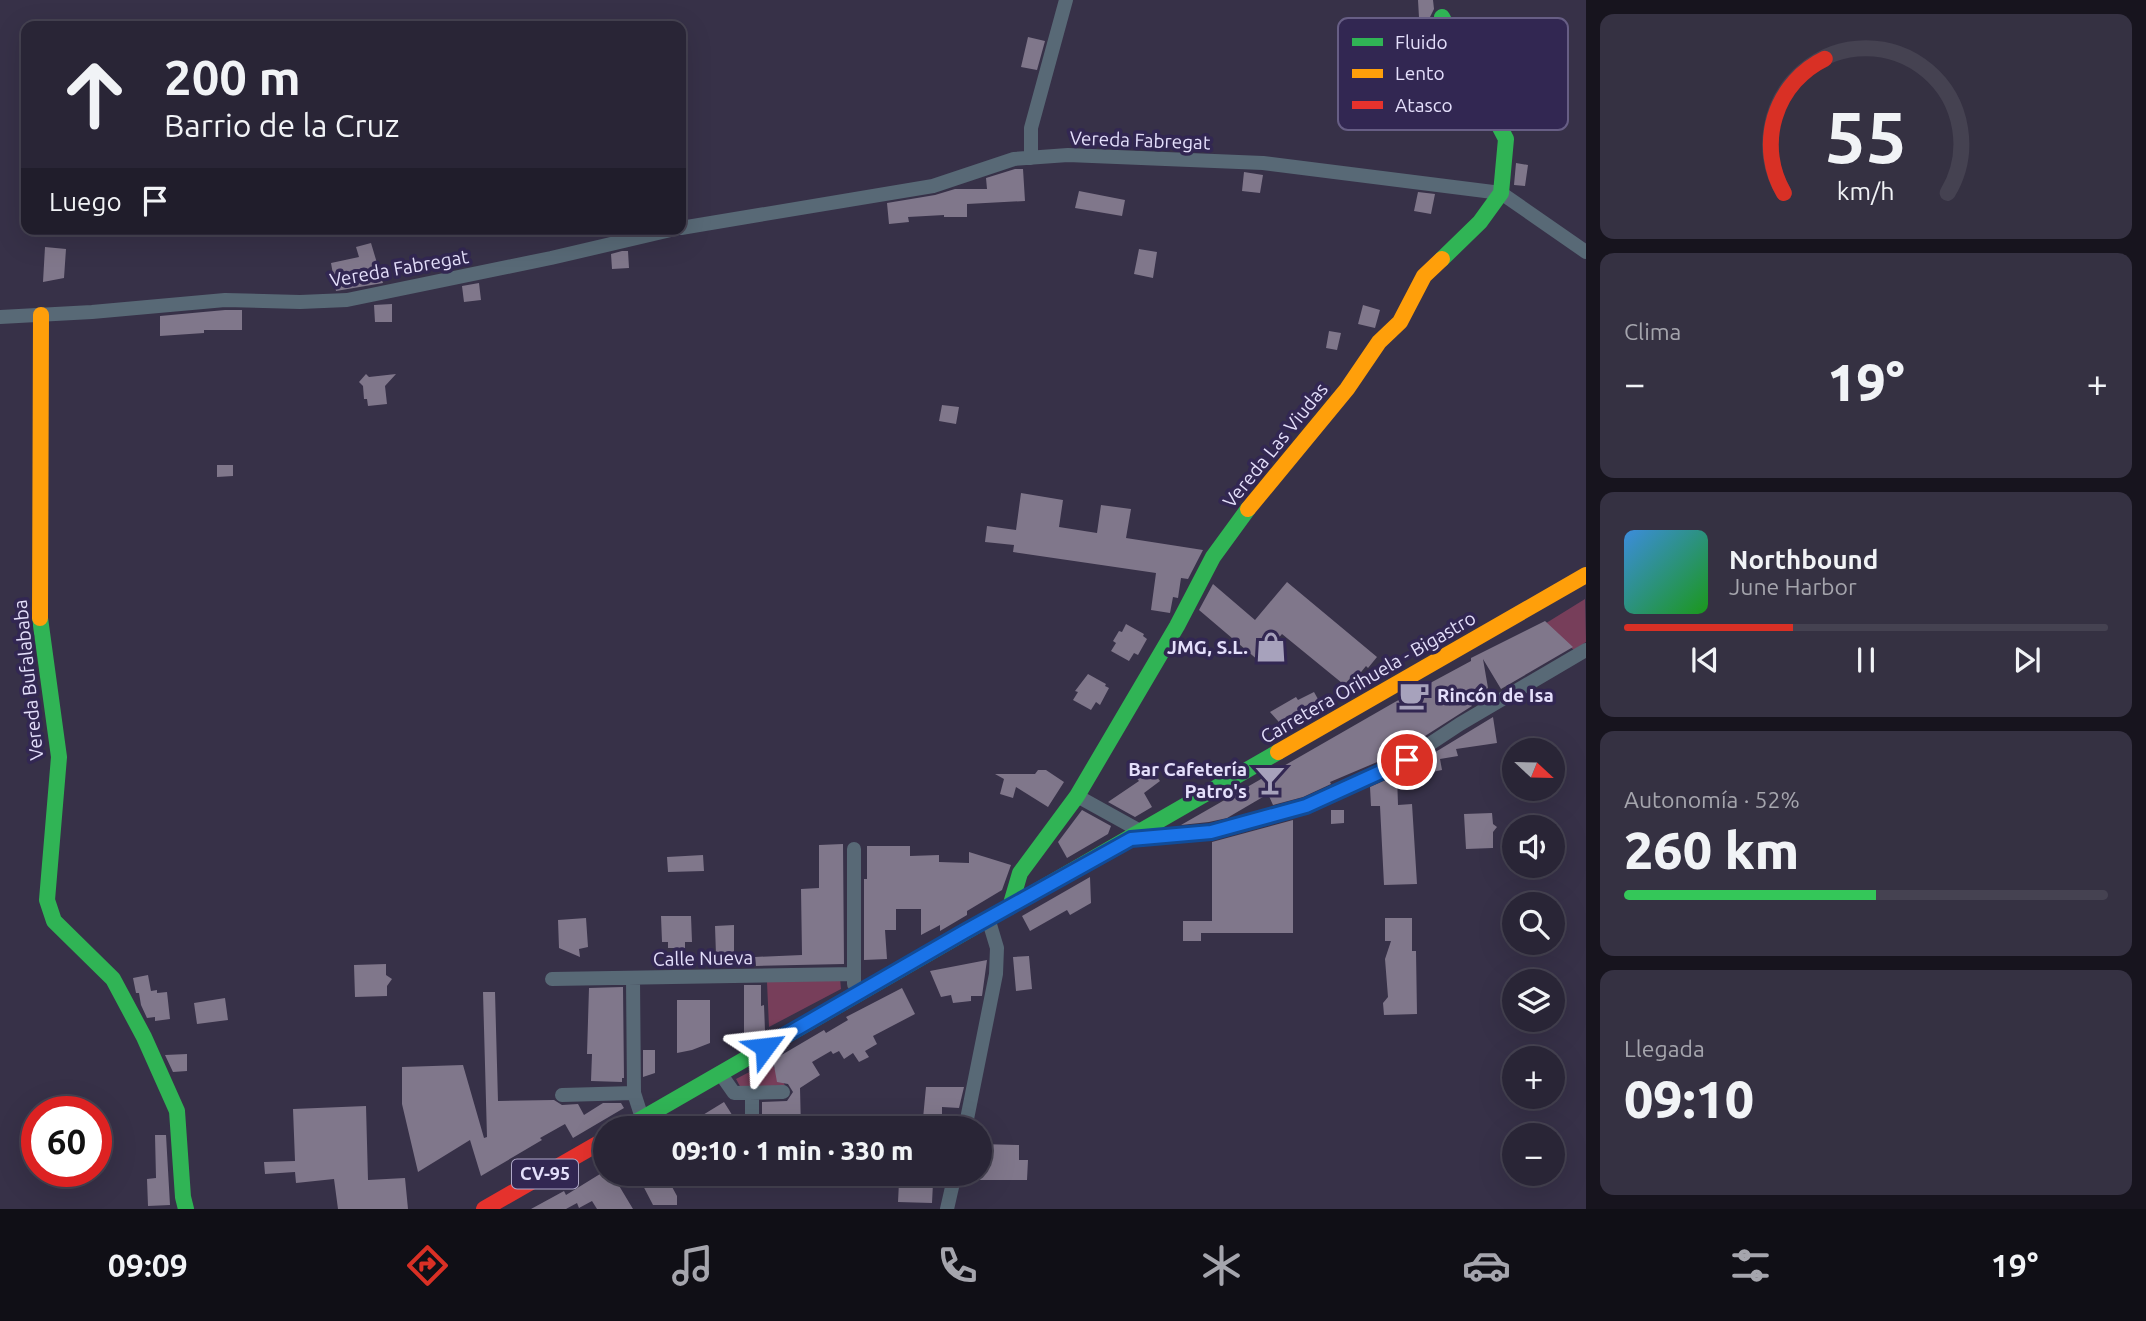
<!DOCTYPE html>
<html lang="es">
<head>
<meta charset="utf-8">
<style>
  body { margin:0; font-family:Ubuntu,sans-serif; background:#353142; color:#f1f3f6; height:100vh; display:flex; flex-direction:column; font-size:26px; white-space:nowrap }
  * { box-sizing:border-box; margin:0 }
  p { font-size:23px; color:#a5a5ad }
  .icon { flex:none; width:38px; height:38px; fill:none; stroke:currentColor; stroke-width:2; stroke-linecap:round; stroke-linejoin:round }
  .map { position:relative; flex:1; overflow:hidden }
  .side { display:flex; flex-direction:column; gap:14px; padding:14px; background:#17141e; width:560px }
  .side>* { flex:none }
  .top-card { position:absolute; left:21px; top:21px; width:665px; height:214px; border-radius:14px; box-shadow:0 7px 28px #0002,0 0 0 2px #454251; background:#292536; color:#f1f3f6; overflow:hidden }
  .needle { width:46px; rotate:112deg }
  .tools { position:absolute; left:1502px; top:738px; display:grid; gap:14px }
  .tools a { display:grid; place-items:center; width:63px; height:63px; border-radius:50%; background:#292536; box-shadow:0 7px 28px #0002,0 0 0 2px #454251; font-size:35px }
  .speed { position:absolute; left:21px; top:1096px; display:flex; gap:14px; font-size:35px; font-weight:700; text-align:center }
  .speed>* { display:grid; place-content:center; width:91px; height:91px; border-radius:50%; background:#292536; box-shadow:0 7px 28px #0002,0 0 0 2px #454251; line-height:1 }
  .speed .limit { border:10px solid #d22; background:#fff; color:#111 }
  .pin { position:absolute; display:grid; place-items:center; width:60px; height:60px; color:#fff; margin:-30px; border:4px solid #fff; border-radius:50%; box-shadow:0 2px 7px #0007 }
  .me { position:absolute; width:77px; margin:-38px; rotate:60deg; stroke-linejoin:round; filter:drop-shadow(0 0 5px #0008) }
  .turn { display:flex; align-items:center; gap:24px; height:147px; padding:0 28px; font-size:32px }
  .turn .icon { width:91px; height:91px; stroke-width:2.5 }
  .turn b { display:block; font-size:49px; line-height:60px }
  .then { display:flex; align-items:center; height:66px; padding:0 28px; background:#0003; gap:14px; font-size:26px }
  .big { font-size:52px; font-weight:800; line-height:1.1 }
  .side .tile { flex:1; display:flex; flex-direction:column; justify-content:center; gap:10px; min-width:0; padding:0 24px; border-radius:14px; background:#353142 }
  .side .dial { align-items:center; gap:0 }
  .dial svg { height:182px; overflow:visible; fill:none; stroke:#454251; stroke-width:7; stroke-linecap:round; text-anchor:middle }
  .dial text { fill:#f1f3f6; stroke:none }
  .song { display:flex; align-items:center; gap:21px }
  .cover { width:84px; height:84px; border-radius:10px; background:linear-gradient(135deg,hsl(210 70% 55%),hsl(120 70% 35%)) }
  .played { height:7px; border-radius:4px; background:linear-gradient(90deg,#d93025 35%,#454251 35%) }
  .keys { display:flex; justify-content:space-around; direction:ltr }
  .heat { display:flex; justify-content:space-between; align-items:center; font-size:38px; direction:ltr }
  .charge { height:10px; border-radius:5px; background:linear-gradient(90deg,#34c759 52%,#454251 0) }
  .trip { position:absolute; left:593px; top:1116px; width:399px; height:70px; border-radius:35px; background:#292536; box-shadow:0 7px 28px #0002,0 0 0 2px #454251; font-weight:800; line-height:70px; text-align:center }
  .dock { display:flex; height:112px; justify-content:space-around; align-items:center; background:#100f16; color:#a5a5ad }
  .dock .icon { width:49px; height:49px }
  .dock .active { color:#d93025 }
  .dock b { font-size:32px; color:#f1f3f6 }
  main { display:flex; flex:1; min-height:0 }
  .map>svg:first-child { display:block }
  .green { fill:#773e5a }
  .building { fill:#80778b }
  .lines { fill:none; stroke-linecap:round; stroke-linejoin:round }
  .street { stroke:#586976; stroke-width:14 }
  .fast { stroke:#30b455; stroke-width:16 }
  .slow { stroke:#ff9f0a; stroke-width:16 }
  .jam { stroke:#e5322d; stroke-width:16 }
  .route-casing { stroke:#114b97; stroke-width:18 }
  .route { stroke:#1a73e8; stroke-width:12 }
  .labels { text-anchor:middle; stroke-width:7; stroke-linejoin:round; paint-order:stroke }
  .shield { fill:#322752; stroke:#afa8c8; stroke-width:2 }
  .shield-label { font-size:18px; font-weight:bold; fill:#e4dffb }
  .street-label { font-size:19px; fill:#e4dffb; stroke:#322752 }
  .poi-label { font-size:19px; font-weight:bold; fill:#e4dffb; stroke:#322752; text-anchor:end }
  .key { fill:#322752; stroke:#675e85; stroke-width:2 }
  .key-label { font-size:19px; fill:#e4dffb }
</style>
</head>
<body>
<main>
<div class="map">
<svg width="1586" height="1209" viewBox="0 0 1586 1209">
  <rect width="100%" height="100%" fill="#373148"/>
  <path class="green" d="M1585 599 1586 642 1574 650 1543 625Z
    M840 978 841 989 769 1027 767 982Z
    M770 1061 786 1087 742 1090 736 1079Z"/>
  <path class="building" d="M1418 0H1433L1434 9 1430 17 1437 35H1420Z
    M1028 37 1045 41 1037 70 1021 67Z
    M1516 163 1528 165 1525 186 1514 185Z
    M1015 169H1023L1025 201 967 204V217H944V215L908 217 909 222 889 224 887 203 935 195 955 189H987L986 178Z
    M1244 172 1263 175 1260 193 1242 191Z
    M1079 191 1125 200 1122 216 1075 208Z
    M1418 192 1435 194 1431 214 1414 211Z
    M371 243 383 283 336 291 331 263 359 257 356 247Z
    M45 247 66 249 64 278 43 282Z
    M1139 249 1157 252 1153 278 1134 274Z
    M622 251H628L629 268 612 269 611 254Z
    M479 283 481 300 464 302 462 286Z
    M392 304V322H375L374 305Z
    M1363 305 1380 310 1375 328 1358 324Z
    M225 310H242V330H204V333L160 336V316Z
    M1329 331 1341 333 1337 350 1326 348Z
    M366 374 369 377 396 374 385 386 387 404 368 406 367 399H364L363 386 359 382Z
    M942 405 959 407 956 424 939 421Z
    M217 465H233V476L217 477Z
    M1021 493 1063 500 1059 527 1097 533 1101 505 1131 509 1126 538 1203 550 1188 579 1181 578 1178 598 1173 597 1170 613 1151 610 1156 573 1013 552 1014 545 985 542 987 526 1016 530Z
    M1287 582 1377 657 1368 668 1366 666 1357 677 1353 675 1346 683H1342L1282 634 1259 661 1199 610 1213 584 1255 620Z
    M1545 621 1573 647 1501 689 1483 659 1488 688 1468 698 1472 706 1414 743 1402 733 1380 746 1389 757 1330 782 1331 784 1303 797 1273 805 1268 794 1227 818 1209 822 1181 825 1395 702 1471 661V658Z
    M1126 624 1144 634 1143 636 1147 639 1138 655 1134 653 1129 661 1111 651 1116 643 1113 641 1119 631 1122 632Z
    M1088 674 1106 684 1105 686 1109 688 1100 705 1096 702 1091 710 1073 700 1078 692 1075 691Z
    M1314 692 1323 708 1286 730 1270 712 1296 697 1298 700Z
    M1493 717 1497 743 1456 749 1458 756 1440 759 1442 770 1422 774 1419 762Z
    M1139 763 1141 767 1146 763 1160 781 1144 793 1152 807 1135 817 1108 802 1139 781 1130 770Z
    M1038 770H1046L1064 782 1048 807 1016 787 1013 798 1000 794 1004 779 995 774H1035Z
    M1397 775 1398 805 1412 804 1417 884 1384 885 1380 806H1371L1370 787Z
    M1082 810 1111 826 1108 834 1067 858 1058 842Z
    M1331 810H1344V823L1331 824Z
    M1492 813 1493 824 1497 827 1493 832V848L1466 849 1464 814Z
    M1293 820V933H1201V941H1183V921H1212V842Z
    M843 844 844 964 756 966 755 957 802 955 801 889 819 888V845Z
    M867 846H910V856L939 855V862L969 863V852L1011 865 1002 890 967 911V915L940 931V925L921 935V909H896V930H885L887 959 864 960V879H867Z
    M703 855 704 871 668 872 667 857Z
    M1090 877 1091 903 1070 915 1067 910 1030 931 1022 916Z
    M661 916H691L692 942H685V948H668V942H662Z
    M586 918 588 947 579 949 580 957 559 948 558 920Z
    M1385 918H1412V951H1416L1417 1014 1384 1015 1383 1003 1388 997 1385 959 1391 941H1385Z
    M734 925V954L716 955 715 926Z
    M1029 956 1032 989 1016 991 1013 957Z
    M987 960 982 996H971V1001L953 1003 951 995 941 997 930 971Z
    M386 964V975L392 979 387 986V996L355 997 354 965Z
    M148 975 151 991 157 990V993L167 992 170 1019 155 1021V1017L147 1018 141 1005 139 993H136L133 978Z
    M744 985H761V1006L764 1005 765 1031 744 1041Z
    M623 987 624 1078H622V1082L591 1081 592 1054H587L589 988Z
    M902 988 915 1014 873 1036 877 1044 865 1051 869 1057 859 1062 853 1053 844 1059 839 1051 833 1054 831 1051 812 1062 820 1075 800 1088 801 1129H788V1122H762V1102L787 1101 793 1092 788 1084 777 1082 773 1060 824 1030 826 1033 848 1020 846 1017Z
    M483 992H495L498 1101 554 1100 562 1105 578 1104 584 1115 603 1103H621L624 1108 573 1138 565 1124 540 1138 542 1140 481 1176 470 1140 418 1172 402 1104V1067L463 1065 484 1138 487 1137Z
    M225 998 228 1020 197 1024 194 1003Z
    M677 1000H710V1043L692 1050 677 1053Z
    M643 1050H655V1073L643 1077Z
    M187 1054V1071L173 1072 165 1055Z
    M926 1087H964L959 1108 942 1107V1129H922Z
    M724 1102 741 1129H680Z
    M366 1106 368 1180 405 1178 408 1209H338L334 1179 296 1183 295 1172 265 1174 264 1162 295 1161 293 1109Z
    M155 1135H166L170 1205 148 1206 147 1179 156 1178Z
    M980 1144 1019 1145V1160H1028L1027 1180H980Z
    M600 1174H612L633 1209H597L592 1201 579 1208 577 1203 566 1209H531L564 1191 566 1195Z
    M637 1174H665L677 1196V1205H653Z
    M899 1182 933 1183 932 1203 898 1202Z"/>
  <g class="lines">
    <path class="street" d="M1031 158V128L1066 0
      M681 228 933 186 1014 159 1068 155 1263 163 1501 193 1586 252
      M0 317 92 312 225 300 300 302 347 300 551 258 675 229
      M1077 796 1142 832
      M1136 838 1211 832 1306 806 1407 759 1460 724 1586 650
      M854 849V984
      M552 979 854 974
      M633 979 634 1093 642 1118
      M720 1073 734 1093 783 1092
      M562 1095 634 1093
      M752 1129V1093
      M965 1129 996 974 997 948 988 918
      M947 1209 955 1174"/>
    <path class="fast" d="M1442 259 1480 222 1501 193 1506 139 1442 17
      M40 618 59 757 47 900 54 921 113 979 144 1037 177 1111 183 1197 186 1209
      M1010 907 1020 873 1077 796 1177 626 1213 557 1248 509
      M624 1129 1278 752"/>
    <path class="slow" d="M1248 509 1347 389 1379 342 1400 322 1424 276 1442 259
      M40 618 41 315
      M1278 752 1586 575"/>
    <path class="jam" d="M484 1209 606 1139"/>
  </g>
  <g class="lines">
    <g class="route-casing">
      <path id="route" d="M765 1047 964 932 1131 839 1211 832 1306 806 1407 760"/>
    </g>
    <use href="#route" class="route"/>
  </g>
  <defs>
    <g id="shop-bare" transform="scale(2.415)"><path d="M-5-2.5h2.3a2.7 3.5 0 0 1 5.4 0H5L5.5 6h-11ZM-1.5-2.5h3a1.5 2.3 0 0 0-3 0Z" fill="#a7a2bc" stroke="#322752" stroke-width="2.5" paint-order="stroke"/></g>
    <g id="cafe-bare" transform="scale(2.415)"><path d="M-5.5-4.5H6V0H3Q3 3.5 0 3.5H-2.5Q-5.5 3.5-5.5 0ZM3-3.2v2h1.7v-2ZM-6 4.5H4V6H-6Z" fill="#a7a2bc" stroke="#322752" stroke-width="2.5" paint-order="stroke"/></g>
    <g id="bar-bare" transform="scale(2.415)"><path d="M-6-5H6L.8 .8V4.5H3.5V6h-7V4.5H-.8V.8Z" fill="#a7a2bc" stroke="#322752" stroke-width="2.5" paint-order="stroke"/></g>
  </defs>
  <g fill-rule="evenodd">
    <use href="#shop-bare" x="1271" y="647"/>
    <use href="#cafe-bare" x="1414" y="695"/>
    <use href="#bar-bare" x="1270" y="780"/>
  </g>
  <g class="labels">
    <rect class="shield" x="512" y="1159.5" width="66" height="29" rx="5"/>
    <g class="shield-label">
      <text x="545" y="1180">CV-95</text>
    </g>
    <g class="street-label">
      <text transform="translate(1140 140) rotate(2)" y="7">Vereda Fabregat</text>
      <text transform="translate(399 268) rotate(-10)" y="7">Vereda Fabregat</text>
      <text transform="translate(1275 445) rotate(-51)" y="7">Vereda Las Viudas</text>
      <text transform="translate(1368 677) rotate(-30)" y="7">Carretera Orihuela - Bigastro</text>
      <text transform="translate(28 680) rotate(-96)" y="7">Vereda Bufalababa</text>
      <text transform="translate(703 958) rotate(-1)" y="7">Calle Nueva</text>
    </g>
    <g class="poi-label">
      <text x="1248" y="654">JMG, S.L.</text>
      <text x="1437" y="702" text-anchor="start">Rincón de Isa</text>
      <text x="1247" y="776">Bar Cafetería<tspan x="1247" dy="22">Patro's</tspan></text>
    </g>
  </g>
  <rect x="1338" y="18" width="230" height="112" rx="10" class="key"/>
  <rect x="1352" y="38" width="31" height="8" fill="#30b455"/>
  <rect x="1352" y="69" width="31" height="9" fill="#ff9f0a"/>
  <rect x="1352" y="101" width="31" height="8" fill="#e5322d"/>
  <g class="key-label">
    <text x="1395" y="49">Fluido</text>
    <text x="1395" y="80">Lento</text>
    <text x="1395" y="112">Atasco</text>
  </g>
</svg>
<div class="tools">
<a><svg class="needle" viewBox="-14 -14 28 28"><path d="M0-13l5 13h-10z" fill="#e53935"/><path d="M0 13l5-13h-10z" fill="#a5a5ad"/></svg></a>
<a><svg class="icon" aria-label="sound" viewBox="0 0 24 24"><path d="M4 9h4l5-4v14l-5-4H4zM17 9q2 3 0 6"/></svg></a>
<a><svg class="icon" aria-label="search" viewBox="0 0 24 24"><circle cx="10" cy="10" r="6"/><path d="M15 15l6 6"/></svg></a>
<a><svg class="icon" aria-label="layers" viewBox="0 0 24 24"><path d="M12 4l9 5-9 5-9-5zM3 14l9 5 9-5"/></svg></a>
<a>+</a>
<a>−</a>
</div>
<div class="speed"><div class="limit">60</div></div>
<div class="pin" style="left:1407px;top:760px;background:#d93025"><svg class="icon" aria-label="arrive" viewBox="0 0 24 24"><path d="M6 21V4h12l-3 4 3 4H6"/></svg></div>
<svg class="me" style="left:765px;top:1047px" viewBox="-20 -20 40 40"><path d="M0-17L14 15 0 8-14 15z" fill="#1a73e8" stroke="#fff" stroke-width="4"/></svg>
<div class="trip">09:10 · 1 min · 330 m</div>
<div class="top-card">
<div class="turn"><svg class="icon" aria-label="ahead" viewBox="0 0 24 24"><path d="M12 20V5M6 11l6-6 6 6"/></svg><div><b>200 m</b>Barrio de la Cruz</div></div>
<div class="then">Luego<svg class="icon" aria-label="arrive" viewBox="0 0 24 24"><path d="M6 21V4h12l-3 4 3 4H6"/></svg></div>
</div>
</div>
<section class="side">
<div class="tile dial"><svg viewBox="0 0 100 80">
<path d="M14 69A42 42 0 1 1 86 69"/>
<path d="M14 69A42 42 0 0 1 32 10" stroke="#d93025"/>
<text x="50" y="56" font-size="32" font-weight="700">55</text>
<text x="50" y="72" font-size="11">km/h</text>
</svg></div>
<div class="tile"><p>Clima</p>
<div class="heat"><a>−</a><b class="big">19°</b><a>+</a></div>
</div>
<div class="tile">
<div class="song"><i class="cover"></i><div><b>Northbound</b><p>June Harbor</p></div></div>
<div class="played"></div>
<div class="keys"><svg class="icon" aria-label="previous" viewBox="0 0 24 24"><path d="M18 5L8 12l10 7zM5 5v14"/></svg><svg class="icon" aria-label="pause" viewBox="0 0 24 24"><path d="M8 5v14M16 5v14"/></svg><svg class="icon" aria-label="next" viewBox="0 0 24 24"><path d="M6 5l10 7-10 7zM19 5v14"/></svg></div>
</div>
<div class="tile"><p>Autonomía · 52%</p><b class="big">260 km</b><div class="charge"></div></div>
<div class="tile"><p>Llegada</p><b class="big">09:10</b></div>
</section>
</main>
<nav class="dock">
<b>09:09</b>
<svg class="icon active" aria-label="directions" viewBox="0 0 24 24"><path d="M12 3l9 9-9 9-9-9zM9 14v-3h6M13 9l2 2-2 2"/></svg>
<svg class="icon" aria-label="music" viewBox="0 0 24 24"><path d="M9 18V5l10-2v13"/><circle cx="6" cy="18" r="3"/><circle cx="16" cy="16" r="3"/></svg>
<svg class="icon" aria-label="phone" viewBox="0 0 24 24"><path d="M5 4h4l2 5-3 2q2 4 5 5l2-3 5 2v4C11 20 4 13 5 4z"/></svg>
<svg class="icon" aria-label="climate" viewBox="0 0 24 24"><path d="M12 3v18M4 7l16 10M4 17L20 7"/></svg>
<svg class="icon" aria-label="car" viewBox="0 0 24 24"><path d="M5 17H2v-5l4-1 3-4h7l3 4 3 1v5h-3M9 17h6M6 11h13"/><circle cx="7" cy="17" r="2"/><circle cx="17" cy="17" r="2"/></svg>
<svg class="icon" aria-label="filters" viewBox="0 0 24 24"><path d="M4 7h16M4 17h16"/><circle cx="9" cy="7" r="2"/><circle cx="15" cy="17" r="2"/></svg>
<b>19°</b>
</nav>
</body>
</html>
